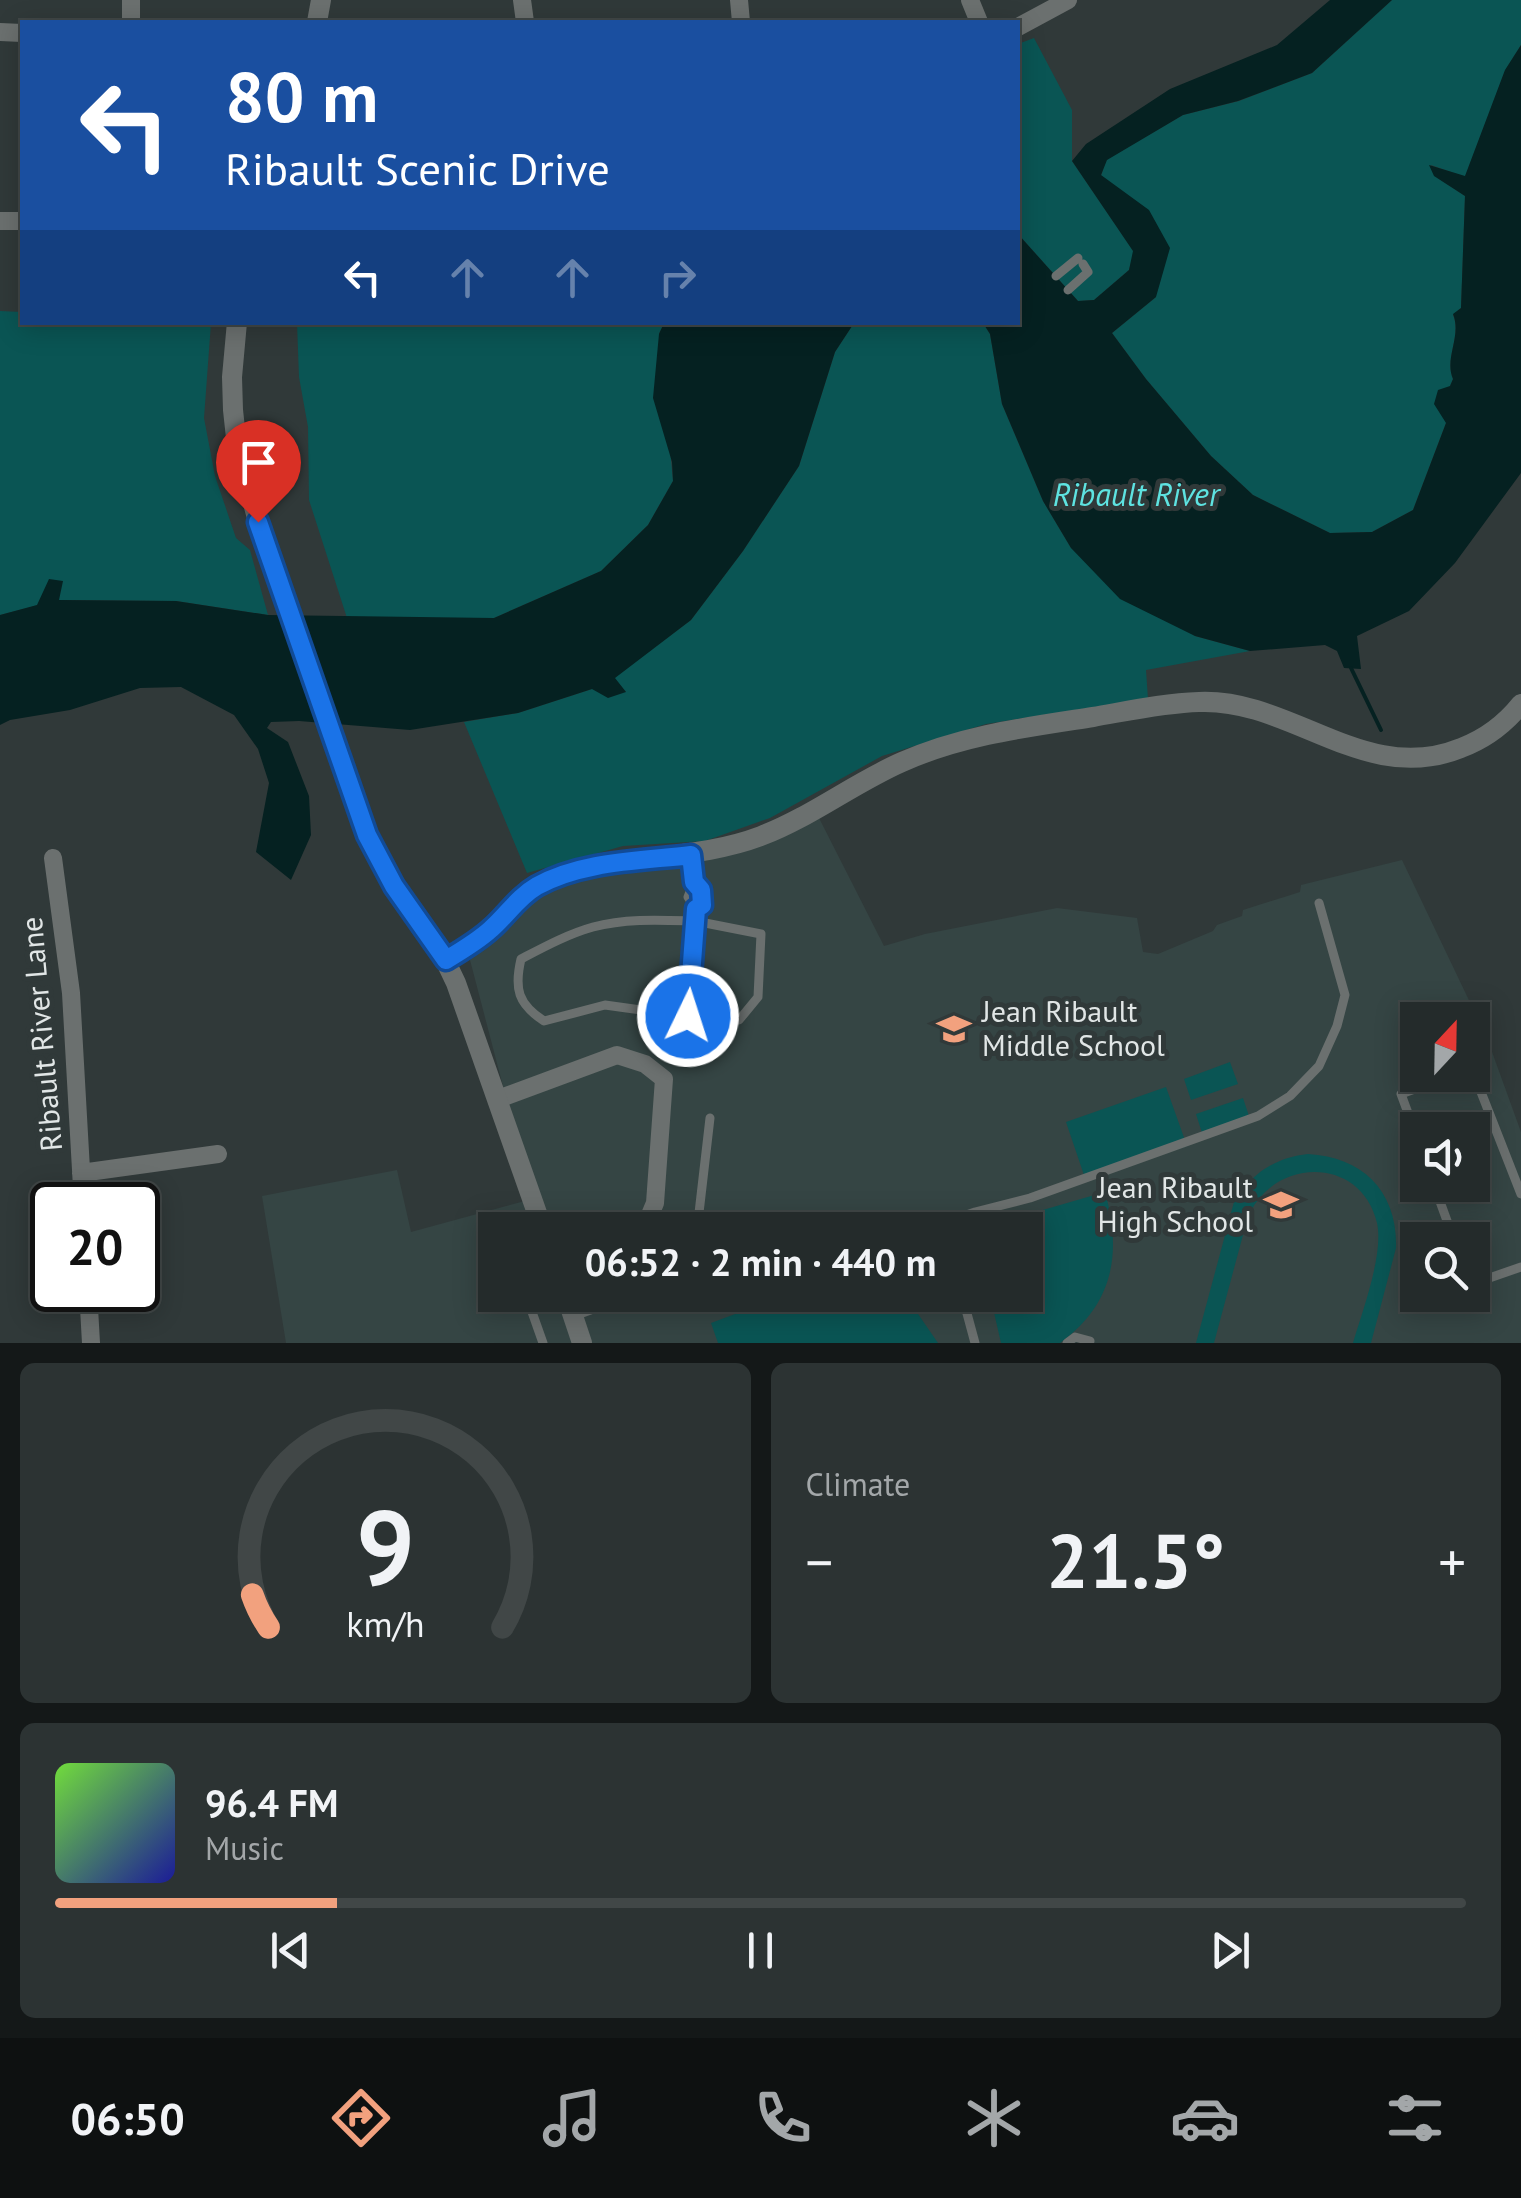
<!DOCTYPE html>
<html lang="en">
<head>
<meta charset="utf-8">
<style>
  body { margin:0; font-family:"PT Sans",sans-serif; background:#2c3333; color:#f1f3f6; height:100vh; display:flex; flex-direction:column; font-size:38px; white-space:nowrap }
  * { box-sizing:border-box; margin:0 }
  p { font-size:32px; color:#a3a7a9 }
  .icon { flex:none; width:55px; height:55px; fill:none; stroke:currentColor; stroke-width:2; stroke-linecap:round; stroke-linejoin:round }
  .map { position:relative; height:1343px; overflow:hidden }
  .sheet { display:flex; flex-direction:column; gap:20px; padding:20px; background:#141818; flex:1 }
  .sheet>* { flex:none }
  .banner { position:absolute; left:20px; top:20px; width:1000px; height:305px; border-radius:0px; box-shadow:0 5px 25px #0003,0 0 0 2px #414747; background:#1a4fa0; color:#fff; overflow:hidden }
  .needle { width:65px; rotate:22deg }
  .buttons { position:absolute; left:1400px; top:1002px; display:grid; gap:20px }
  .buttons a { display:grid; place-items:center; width:90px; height:90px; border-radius:0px; background:#242b2b; box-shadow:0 5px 25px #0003,0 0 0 2px #414747; font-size:50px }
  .speed { position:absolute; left:30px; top:1182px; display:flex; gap:20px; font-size:50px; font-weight:700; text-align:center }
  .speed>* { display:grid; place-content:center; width:130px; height:130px; border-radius:50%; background:#242b2b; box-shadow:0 5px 25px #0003,0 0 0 2px #414747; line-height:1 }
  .speed .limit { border:5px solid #111; border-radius:15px; background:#fff; color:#111 }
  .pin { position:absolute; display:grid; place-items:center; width:85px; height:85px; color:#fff; margin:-102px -42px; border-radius:50% 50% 50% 0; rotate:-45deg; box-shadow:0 0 10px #0007 }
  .pin .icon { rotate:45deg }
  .me { position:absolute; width:110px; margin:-55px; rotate:4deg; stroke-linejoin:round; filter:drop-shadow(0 0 8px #0008) }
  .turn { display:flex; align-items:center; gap:35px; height:210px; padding:0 40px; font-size:45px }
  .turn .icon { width:130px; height:130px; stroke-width:2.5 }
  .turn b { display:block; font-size:70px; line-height:85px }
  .lanes { display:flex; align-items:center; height:95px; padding:0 40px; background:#0003; justify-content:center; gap:50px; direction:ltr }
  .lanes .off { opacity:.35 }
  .big { font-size:75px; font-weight:700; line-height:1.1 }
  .sheet .tile { flex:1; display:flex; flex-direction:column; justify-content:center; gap:15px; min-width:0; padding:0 35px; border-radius:15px; background:#2c3333 }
  .sheet .dial { align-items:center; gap:0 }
  .dial svg { height:260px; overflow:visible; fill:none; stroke:#414747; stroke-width:7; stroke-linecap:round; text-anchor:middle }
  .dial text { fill:#f1f3f6; stroke:none }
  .song { display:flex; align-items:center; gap:30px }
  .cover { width:120px; height:120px; border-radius:15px; background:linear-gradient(135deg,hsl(100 70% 55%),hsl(240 70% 35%)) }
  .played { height:10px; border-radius:5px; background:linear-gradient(90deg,#f2a17e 20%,#414747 20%) }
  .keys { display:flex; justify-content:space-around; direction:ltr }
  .heat { display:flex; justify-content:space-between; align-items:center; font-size:55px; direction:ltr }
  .sheet .tiles { flex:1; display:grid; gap:20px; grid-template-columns:1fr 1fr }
  .tile:last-child { grid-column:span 2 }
  .trip { position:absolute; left:478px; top:1212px; width:565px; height:100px; border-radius:0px; background:#242b2b; box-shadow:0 5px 25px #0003,0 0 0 2px #414747; font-weight:700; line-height:100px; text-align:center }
  .tabs { display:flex; height:160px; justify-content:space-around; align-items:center; background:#0e1111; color:#a3a7a9 }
  .tabs .icon { width:70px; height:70px }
  .tabs .selected { color:#f2a17e }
  .tabs b { font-size:45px; color:#f1f3f6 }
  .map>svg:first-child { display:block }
  .built { fill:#354544; fill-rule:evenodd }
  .green { fill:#0a5554 }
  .water { fill:#052121 }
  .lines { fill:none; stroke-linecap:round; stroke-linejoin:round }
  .stream { stroke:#052121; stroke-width:4 }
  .service { stroke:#6b706f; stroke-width:9 }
  .minor { stroke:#6b706f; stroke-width:18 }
  .tertiary { stroke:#6b706f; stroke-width:20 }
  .route-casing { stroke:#114b97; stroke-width:25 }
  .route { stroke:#1a73e8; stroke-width:18 }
  .labels { text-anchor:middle; stroke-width:10; stroke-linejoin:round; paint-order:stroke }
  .poi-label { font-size:30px; fill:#e1e6e6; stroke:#303939; text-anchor:start }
  .street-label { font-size:30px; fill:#e1e6e6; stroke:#303939 }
  .water-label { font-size:32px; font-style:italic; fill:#5ee3e1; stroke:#303939 }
</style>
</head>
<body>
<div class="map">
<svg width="1521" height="1343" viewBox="0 0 1521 1343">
  <rect width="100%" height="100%" fill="#303939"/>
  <path class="built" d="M819 818 884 946 925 934 1057 908 1137 918 1143 952 1158 954 1213 931 1217 925 1242 916 1243 910 1300 892 1301 885 1402 860 1487 1038 1521 1132V1343H591L575 1295H1025V1230H552L504 1090 470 960 518 909 555 885ZM1418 1020H1472V1075H1418ZM1418 1130H1472V1185H1418ZM1418 1240H1472V1295H1418Z
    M397 1170 411 1232 525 1201 535 1230H495V1295H558L575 1343H286L262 1196Z"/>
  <path class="green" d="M1392 0H1521V45L1505 71 1465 177 1431 165 1435 176 1465 196 1461 308 1453 315C1462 336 1444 358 1453 379L1450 386 1446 423 1413 510 1372 532 1330 533 1253 495 1211 456 1146 379 1112 333 1156 297 1101 176 1106 160 1183 115 1239 101 1312 73Z
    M1034 38 1072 110V161L1134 252 1129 270 1094 300 1078 301 1018 234V44Z
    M0 311 22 312V322L211 323 204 418 215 476 236 538 250 550 268 615 176 601 58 600 0 615Z
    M297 323H664L659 334 673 481 648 525 601 571 494 618H347L309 500 308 427 299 377Z
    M854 323H983L990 334 1002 404 1043 501 1071 548 1195 636 1250 651 1146 670 1148 699 986 724 882 756 770 818 705 841 623 846 527 873 464 722 518 713 592 689 626 692 614 678 691 620 743 551 799 466 835 352Z
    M1230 1062 1238 1084 1191 1100 1184 1079Z
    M1166 1087 1187 1146 1086 1181 1066 1122Z
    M1243 1098 1250 1119 1203 1136 1196 1114Z
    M1308 1154C1363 1157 1398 1192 1396 1248L1371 1343H1353C1362 1312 1384 1254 1377 1223 1361 1154 1270 1157 1247 1220L1214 1343H1196L1238 1187 1244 1188C1261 1167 1282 1157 1308 1154Z
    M1105 1192C1122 1252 1114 1304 1060 1343H1001L990 1295H1025V1230H979L980 1228Z
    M786 1295H905L938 1343H718L711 1323Z"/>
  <path class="water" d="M1330 0H1392L1312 73 1238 101 1183 115 1107 160 1101 175 1149 210 1170 248 1156 297 1112 333 1146 379 1211 456 1253 495 1330 533 1372 532 1413 510 1446 423 1434 404 1438 390 1450 386 1453 379C1444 358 1462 336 1453 314L1461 308 1465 196 1434 176 1429 165 1465 176 1505 70 1521 45V473L1455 563 1409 611 1357 636 1361 669 1344 668 1337 651 1325 645 1250 651 1195 636 1120 599 1071 548 1043 501 1002 404 990 334 983 323 1018 322V234L1078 301 1094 300 1129 270 1133 251 1072 161 1086 144 1170 89 1277 45Z
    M664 323H854L835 352 799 466 743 551 691 620 615 678 626 692 608 698 592 689 518 713 410 730 299 721 271 722 267 728 288 742 309 796 311 835 291 880 256 852 269 783 258 749 234 715 181 687 140 688 70 710 10 720 0 725V615L37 605 49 579 63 581 59 600 176 601 268 615 494 618 601 571 648 525 673 481 672 462 653 398 659 334Z"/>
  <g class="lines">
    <path class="stream" d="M1351 668 1381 730"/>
    <path class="service" d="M1056 276 1078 258
      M1068 290 1088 272 1083 264
      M691 855 694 881 701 891 702 905 696 909 688 897 694 881
      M688 1016 695 921 761 934 758 997 739 1020 684 1016 605 1005 544 1021C518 1004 514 989 521 959 544 947 568 934 593 927 626 918 661 920 695 921L696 909
      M1472 1069 1521 1194
      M1418 1140 1401 1094 1453 1075
      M1434 1185 1454 1240
      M504 1230C509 1218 523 1216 534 1213
      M697 1230 710 1118
      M923 1230 975 1212 1030 1198 1183 1143 1258 1116 1290 1096 1319 1066 1337 1026 1345 995 1319 903
      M1472 1284 1521 1267
      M526 1295 543 1343
      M962 1295 975 1343
      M574 1316 632 1295
      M1067 1343 1075 1337 1090 1341"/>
    <path class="minor" d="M522 0 525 22
      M739 0 741 22
      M970 0 979 22
      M131 22V0
      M1018 27 1068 0
      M0 32 22 33
      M0 221H22
      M53 858 71 993 83 1205
      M498 1099 617 1055 645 1064 664 1079 655 1203 647 1222 632 1230
      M81 1173 218 1154
      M88 1290 91 1343"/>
    <path class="tertiary" d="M317 22 321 0
      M237 322 232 377 233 410 237 447 258 521 367 835 394 886 445 960 456 983 543 1230
      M445 960C460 951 476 942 489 931 497 924 503 915 510 908 524 894 542 882 561 876 625 853 695 861 761 836 811 817 854 783 902 762 963 735 1028 727 1093 717 1128 711 1164 703 1199 702 1292 698 1365 787 1461 748 1485 739 1505 724 1521 704
      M566 1295 582 1343"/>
  </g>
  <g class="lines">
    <g class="route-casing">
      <path id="route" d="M258 522 367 835 394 886 446 960C461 951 478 941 491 929 507 915 518 897 537 886 582 861 640 861 691 855L694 882 701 890 702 905 696 909 688 1016"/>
    </g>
    <use href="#route" class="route"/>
  </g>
  <defs>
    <g id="school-bare" transform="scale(2.7)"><path d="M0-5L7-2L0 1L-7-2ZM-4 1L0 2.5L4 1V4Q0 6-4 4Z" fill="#f2a17e" stroke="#303939" stroke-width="2.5" paint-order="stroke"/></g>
  </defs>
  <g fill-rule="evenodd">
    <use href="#school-bare" x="954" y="1029"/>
    <use href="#school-bare" x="1281" y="1205"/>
  </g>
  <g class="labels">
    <g class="poi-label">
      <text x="982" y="1022">Jean Ribault<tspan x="982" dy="34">Middle School</tspan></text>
      <text x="1253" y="1198" text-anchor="end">Jean Ribault<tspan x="1253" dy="34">High School</tspan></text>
    </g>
    <g class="street-label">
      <text transform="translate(42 1034) rotate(-95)" y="10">Ribault River Lane</text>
    </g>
    <g class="water-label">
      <text x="1136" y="506">Ribault River</text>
    </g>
  </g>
</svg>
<div class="buttons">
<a><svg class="needle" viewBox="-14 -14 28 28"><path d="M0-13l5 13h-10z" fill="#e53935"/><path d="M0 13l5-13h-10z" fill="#a3a7a9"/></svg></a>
<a><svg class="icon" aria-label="sound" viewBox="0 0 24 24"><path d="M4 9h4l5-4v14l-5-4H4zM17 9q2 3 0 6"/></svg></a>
<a><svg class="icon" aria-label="search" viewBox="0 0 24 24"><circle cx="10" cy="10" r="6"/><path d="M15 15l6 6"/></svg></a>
</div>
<div class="speed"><div class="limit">20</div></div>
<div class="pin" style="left:258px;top:522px;background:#d93025"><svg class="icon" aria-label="arrive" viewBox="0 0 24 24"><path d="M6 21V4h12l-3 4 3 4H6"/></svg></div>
<svg class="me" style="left:688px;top:1016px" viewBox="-20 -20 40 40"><circle r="17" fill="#1a73e8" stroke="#fff" stroke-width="3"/><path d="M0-11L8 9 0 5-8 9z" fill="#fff"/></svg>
<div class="trip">06:52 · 2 min · 440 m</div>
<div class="banner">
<div class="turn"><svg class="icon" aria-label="left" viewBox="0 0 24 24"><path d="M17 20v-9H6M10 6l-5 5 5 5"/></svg><div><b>80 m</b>Ribault Scenic Drive</div></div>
<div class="lanes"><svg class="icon" aria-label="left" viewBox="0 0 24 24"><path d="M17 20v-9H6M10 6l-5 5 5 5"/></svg><svg class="icon off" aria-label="ahead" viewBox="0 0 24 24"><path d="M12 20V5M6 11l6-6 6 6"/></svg><svg class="icon off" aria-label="ahead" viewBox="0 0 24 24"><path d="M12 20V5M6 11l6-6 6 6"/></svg><svg class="icon off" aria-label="right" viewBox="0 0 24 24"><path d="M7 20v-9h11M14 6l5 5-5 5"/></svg></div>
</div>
</div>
<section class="sheet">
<div class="tiles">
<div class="tile dial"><svg viewBox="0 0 100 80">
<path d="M14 69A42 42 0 1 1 86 69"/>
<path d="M14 69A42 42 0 0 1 9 59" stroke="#f2a17e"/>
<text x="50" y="56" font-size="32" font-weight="700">9</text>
<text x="50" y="72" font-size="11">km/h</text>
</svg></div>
<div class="tile"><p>Climate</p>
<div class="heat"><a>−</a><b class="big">21.5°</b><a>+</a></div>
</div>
<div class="tile">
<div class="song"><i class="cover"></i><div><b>96.4 FM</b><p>Music</p></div></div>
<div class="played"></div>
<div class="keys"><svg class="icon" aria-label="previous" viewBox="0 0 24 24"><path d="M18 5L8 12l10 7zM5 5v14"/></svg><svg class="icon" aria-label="pause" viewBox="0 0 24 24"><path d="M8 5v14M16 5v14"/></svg><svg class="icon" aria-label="next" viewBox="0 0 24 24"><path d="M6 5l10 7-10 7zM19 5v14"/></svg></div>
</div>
</div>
</section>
<nav class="tabs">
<b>06:50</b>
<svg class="icon selected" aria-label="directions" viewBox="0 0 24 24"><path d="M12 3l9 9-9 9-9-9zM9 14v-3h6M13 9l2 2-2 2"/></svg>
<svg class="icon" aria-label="music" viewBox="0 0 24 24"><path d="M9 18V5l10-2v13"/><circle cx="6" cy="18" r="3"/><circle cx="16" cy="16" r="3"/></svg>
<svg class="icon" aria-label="phone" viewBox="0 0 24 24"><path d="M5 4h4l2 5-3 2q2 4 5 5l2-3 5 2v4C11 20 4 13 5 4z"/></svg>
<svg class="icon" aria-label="climate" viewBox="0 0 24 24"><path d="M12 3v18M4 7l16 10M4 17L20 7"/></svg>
<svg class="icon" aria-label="car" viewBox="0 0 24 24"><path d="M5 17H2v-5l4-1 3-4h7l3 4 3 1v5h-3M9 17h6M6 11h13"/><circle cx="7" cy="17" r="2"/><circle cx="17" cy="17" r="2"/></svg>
<svg class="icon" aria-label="filters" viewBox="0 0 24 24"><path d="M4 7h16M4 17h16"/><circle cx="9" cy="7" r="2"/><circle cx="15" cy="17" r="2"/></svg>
</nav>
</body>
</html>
